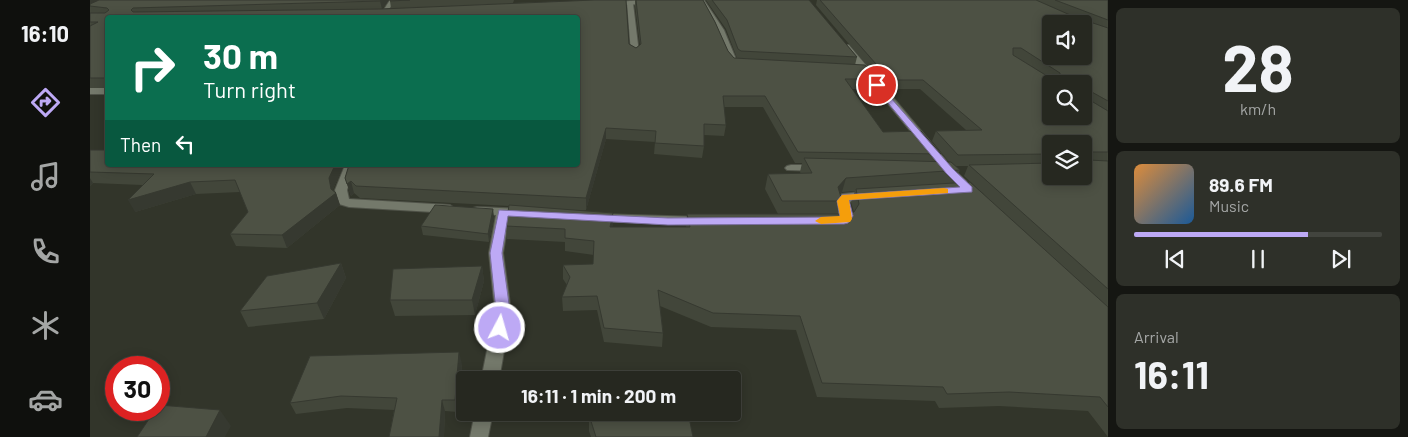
<!DOCTYPE html>
<html lang="en">
<head>
<meta charset="utf-8">
<style>
  body { margin:0; font-family:Barlow,sans-serif; background:#2e3029; color:#f1f3f6; height:100vh; display:flex; flex-direction:column; font-size:19px; white-space:nowrap }
  * { box-sizing:border-box; margin:0 }
  p { font-size:16px; color:#a4a6a5 }
  .icon { flex:none; width:28px; height:28px; fill:none; stroke:currentColor; stroke-width:2; stroke-linecap:round; stroke-linejoin:round }
  .map { position:relative; flex:1; overflow:hidden }
  .panel { display:flex; flex-direction:column; gap:8px; padding:8px; background:#151612; width:300px }
  .panel>* { flex:none }
  .banner { position:absolute; left:15px; top:15px; width:475px; height:152px; border-radius:5px; box-shadow:0 2px 12px #0003,0 0 0 1px #42443e; background:#0b6e4f; color:#fff; overflow:hidden }
  .buttons { position:absolute; left:952px; top:15px; display:grid; gap:10px }
  .buttons a { display:grid; place-items:center; width:50px; height:50px; border-radius:5px; background:#262820; box-shadow:0 2px 12px #0003,0 0 0 1px #42443e; font-size:25px }
  .speed { position:absolute; left:15px; top:356px; display:flex; gap:10px; font-size:25px; font-weight:700; text-align:center }
  .speed>* { display:grid; place-content:center; width:65px; height:65px; border-radius:50%; background:#262820; box-shadow:0 2px 12px #0003,0 0 0 1px #42443e; line-height:1 }
  .speed .limit { border:8px solid #d22; background:#fff; color:#111 }
  .pin { position:absolute; display:grid; place-items:center; width:42px; height:42px; color:#fff; margin:-21px; border:2px solid #fff; border-radius:50%; box-shadow:0 1px 5px #0007 }
  .me { position:absolute; width:55px; margin:-28px; rotate:6deg; stroke-linejoin:round; filter:drop-shadow(0 0 4px #0008) }
  .turn { display:flex; align-items:center; gap:18px; height:105px; padding:0 15px; font-size:22px }
  .turn .icon { width:65px; height:65px; stroke-width:2.5 }
  .turn b { display:block; font-size:35px; line-height:42px }
  .then { display:flex; align-items:center; height:48px; padding:0 15px; background:#0003; gap:10px; font-size:19px }
  .big { font-size:38px; font-weight:700; line-height:1.1 }
  .panel .tile { flex:1; display:flex; flex-direction:column; justify-content:center; gap:8px; min-width:0; padding:0 18px; border-radius:8px; background:#2e3029 }
  .panel .dial { align-items:center; gap:0 }
  .dial b { font-size:65px; line-height:1 }
  .song { display:flex; align-items:center; gap:15px }
  .cover { width:60px; height:60px; border-radius:8px; background:linear-gradient(135deg,hsl(30 70% 55%),hsl(210 70% 35%)) }
  .played { height:5px; border-radius:2px; background:linear-gradient(90deg,#bda9f5 70%,#42443e 70%) }
  .keys { display:flex; justify-content:space-around; direction:ltr }
  .trip { position:absolute; left:366px; top:371px; width:285px; height:50px; border-radius:5px; background:#262820; box-shadow:0 2px 12px #0003,0 0 0 1px #42443e; font-weight:700; line-height:50px; text-align:center }
  main { display:flex; flex:1; min-height:0 }
  .tab-bar { display:flex; flex-direction:column; width:90px; justify-content:space-around; align-items:center; background:#0f100d; color:#a4a6a5 }
  .tab-bar .icon { width:35px; height:35px }
  .tab-bar .on { color:#bda9f5 }
  .tab-bar b { font-size:22px; color:#f1f3f6 }
  .map>svg:first-child { display:block }
  .lines { fill:none; stroke-linecap:round; stroke-linejoin:round }
  .street-casing { stroke:#4f5248; stroke-width:2 }
  .secondary-casing { stroke:#4f5248; stroke-width:2 }
  .street { fill:#74796b; fill-rule:evenodd }
  .secondary { fill:#74796b; fill-rule:evenodd }
  .wall { fill:#42463a; fill-rule:evenodd }
  .shaded-wall { fill:#363930 }
  .building { fill:#4d5144; stroke:#363930; fill-rule:evenodd }
  .route { fill:#bda9f5; stroke:#7b6e9f }
  .slow { fill:#f59e0b }
</style>
</head>
<body>
<main>
<nav class="tab-bar">
<b>16:10</b>
<svg class="icon on" aria-label="directions" viewBox="0 0 24 24"><path d="M12 3l9 9-9 9-9-9zM9 14v-3h6M13 9l2 2-2 2"/></svg>
<svg class="icon" aria-label="music" viewBox="0 0 24 24"><path d="M9 18V5l10-2v13"/><circle cx="6" cy="18" r="3"/><circle cx="16" cy="16" r="3"/></svg>
<svg class="icon" aria-label="phone" viewBox="0 0 24 24"><path d="M5 4h4l2 5-3 2q2 4 5 5l2-3 5 2v4C11 20 4 13 5 4z"/></svg>
<svg class="icon" aria-label="climate" viewBox="0 0 24 24"><path d="M12 3v18M4 7l16 10M4 17L20 7"/></svg>
<svg class="icon" aria-label="car" viewBox="0 0 24 24"><path d="M5 17H2v-5l4-1 3-4h7l3 4 3 1v5h-3M9 17h6M6 11h13"/><circle cx="7" cy="17" r="2"/><circle cx="17" cy="17" r="2"/></svg>
</nav>
<div class="map">
<svg width="1018" height="437" viewBox="0 0 1018 437">
  <rect width="100%" height="100%" fill="#32352a"/>
  <g class="lines">
    <g class="street-casing">
      <path id="street" d="M300 0H306L295 14H291Z
        M608 0H614L634 30 646 59 652 65 651 67H645L638 60 626 30Z
        M540 1 543 3 549 53 545 55 541 53 537 3Z
        M753 45H759L863 169 888 192 890 195 888 198H880L855 173 753 49Z
        M0 88H18V94H0Z
        M255 165H265L257 190 259 199 360 205 366 209 360 213 259 207 249 204 245 190Z
        M701 165H729L735 168 729 171 697 170 695 168 697 166Z
        M779 191 785 195 783 198 758 202 762 219 760 222 747 225 743 224 741 221 743 218 749 217 746 201 752 194Z
        M387 207 435 209 441 213 435 217 419 216 413 253 421 311 409 380H391L405 311 399 253 406 215 383 214 381 211 383 208Z
        M507 214 612 217 618 221 612 225 503 221 501 218 503 215Z
        M385 412H403L398 437H380Z"/>
    </g>
    <g class="secondary-casing">
      <path id="secondary" d="M563 0 565 3 520 6 517 4 520 2Z"/>
    </g>
    <use href="#street" class="street"/>
    <use href="#secondary" class="secondary"/>
  </g>
  <path class="wall" d="M0 0H299L292 9 301 8 300 1V0H424L423 3 504 0H536L539 44 546 48 550 45 545 6V0H613L625 22 638 51 644 58H647L636 29 616 0H719L767 57 765 65H775L787 79 784 89H762L793 132 831 131 851 154 847 162H859L842 141 846 131 876 130 830 89H797L726 5 727 0H1018V437L998 411 909 406 849 408 845 401 727 397 706 330 621 327 570 306 573 333 572 347 514 342 507 310 473 311 472 297 477 285 473 279V265L503 264 504 255 475 251V242L417 239 416 226 419 206 270 198 264 193 261 196 255 178 259 165H488V18H18V88H0V22H5H0ZM961 24H994V56H961ZM961 84H994V116H961ZM634 107H673L705 163H712L710 172 711 174H678L675 189 688 214H597L596 227H522L523 213 482 210H496L516 139 565 142 564 154 612 158 614 146V135L634 136 636 125ZM961 144H994V176H961ZM865 166H878L874 176 898 198 880 182 864 183 870 170ZM765 191 761 202 764 212 759 214H748L752 201 750 194 752 192Z
    M0 150 18 165H254L243 189 244 191 246 193 250 205 197 248 146 246 140 234 158 212 150 192 106 194 45 212 52 185 3 183 0 186Z
    M404 217 399 242 333 235 331 226Z
    M251 263 256 278 234 319 158 327 150 311Z
    M392 266 394 281 385 315 305 316 300 300Z
    M372 364 368 412 355 411 354 437H299L304 410 257 408 206 414 200 403Z
    M499 415 603 437H501L499 431Z"/>
  <path class="shaded-wall" d="M0 0H13L0 6Z
    M291 0H299L292 9 290 1Z
    M516 128V139L496 210V198Z
    M245 165H254L243 189 244 194 246 193 250 205 197 248 192 235 241 189 239 178Z
    M0 178 3 183 0 186Z
    M756 178 752 192 744 201 748 187Z
    M261 181 264 193 261 196 257 184Z
    M100 182 106 194 45 212 38 200Z
    M403 209 404 217 399 242 398 234Z
    M523 213V226L520 240V227Z
    M251 263 256 278 234 319 227 303Z
    M392 266 394 281 385 315 382 300Z
    M369 352 372 364 368 412 365 400Z
    M352 400 355 411 354 437H349Z
    M130 410 141 426 135 437H116Z"/>
  <path class="building" d="M9 0H291L290 1 43 8 41 10 43 12 291 9 504 0H536L539 44 546 48 551 44 546 0H613L625 22 638 51 644 58 775 65 787 79H755L793 132 831 131 851 154 708 152 675 96H633L636 125 614 124V146L565 143 566 131 516 128 496 198 266 186 261 181 257 184 255 178 259 165H488V18H18V78H0V26L8 22H0V13H15L19 10 17 8 0 6V4Z
    M300 0H320L300 1Z
    M622 0H719L767 57 651 51 648 49 637 20Z
    M730 0H946L987 18H996L997 21 1018 28V101L1000 91 997 92 998 99 1018 111V152H1000L999 160 1018 161V289L879 165 961 163V176H994V144H961V154L868 155 846 131 892 130 833 80H800ZM961 24H994V56H961ZM923 48H931L970 73V76L967 80 962 79 923 55ZM961 84H994V116H961Z
    M965 0H1018V20Z
    M0 150H18V165H245L239 178 241 189 246 193 192 235 140 234 158 212 145 180 100 182 38 200 64 174 0 172Z
    M714 158 861 162 870 170 756 178 748 187 752 201H692L678 174 722 173Z
    M880 182 1018 307V407L1010 397 919 392 857 394 853 387 732 383 710 316 623 313 568 290 573 333 514 328 507 296 472 297 480 277 473 265 503 264 504 241 475 238V229L416 226 419 205 523 213 520 227H600L597 214H759L764 212 769 204 766 189Z
    M345 205 403 209 398 234 331 226Z
    M251 263 227 303 150 311 177 276Z
    M392 266 382 300H300L303 269Z
    M369 352 365 400H352L349 437H299L307 398 251 396 200 403 220 356Z
    M69 405 130 410 116 437H47L65 410H69Z
    M499 412H598L603 437H506L499 415Z"/>
  <path class="route" d="M787 82 863 169 882 187V192L759 200 763 216 758 223 754 224 578 225 418 216 412 253 420 311 415 332H405L403 328 406 311 400 253 409 210 578 218 750 217 747 201 752 195 870 187 856 173 784 86V83Z"/>
  <path class="slow" d="M854 188 858 189V193L759 200 762 219 760 222 731 224 725 221 731 217 750 216 747 201 752 195Z"/>
</svg>
<div class="buttons">
<a><svg class="icon" aria-label="sound" viewBox="0 0 24 24"><path d="M4 9h4l5-4v14l-5-4H4zM17 9q2 3 0 6"/></svg></a>
<a><svg class="icon" aria-label="search" viewBox="0 0 24 24"><circle cx="10" cy="10" r="6"/><path d="M15 15l6 6"/></svg></a>
<a><svg class="icon" aria-label="layers" viewBox="0 0 24 24"><path d="M12 4l9 5-9 5-9-5zM3 14l9 5 9-5"/></svg></a>
</div>
<div class="speed"><div class="limit">30</div></div>
<div class="pin" style="left:787px;top:85px;background:#d93025"><svg class="icon" aria-label="arrive" viewBox="0 0 24 24"><path d="M6 21V4h12l-3 4 3 4H6"/></svg></div>
<svg class="me" style="left:410px;top:328px" viewBox="-20 -20 40 40"><circle r="17" fill="#bda9f5" stroke="#fff" stroke-width="3"/><path d="M0-11L8 9 0 5-8 9z" fill="#fff"/></svg>
<div class="trip">16:11 · 1 min · 200 m</div>
<div class="banner">
<div class="turn"><svg class="icon" aria-label="right" viewBox="0 0 24 24"><path d="M7 20v-9h11M14 6l5 5-5 5"/></svg><div><b>30 m</b>Turn right</div></div>
<div class="then">Then<svg class="icon" aria-label="left" viewBox="0 0 24 24"><path d="M17 20v-9H6M10 6l-5 5 5 5"/></svg></div>
</div>
</div>
<section class="panel">
<div class="tile dial"><b>28</b><p>km/h</p></div>
<div class="tile">
<div class="song"><i class="cover"></i><div><b>89.6 FM</b><p>Music</p></div></div>
<div class="played"></div>
<div class="keys"><svg class="icon" aria-label="previous" viewBox="0 0 24 24"><path d="M18 5L8 12l10 7zM5 5v14"/></svg><svg class="icon" aria-label="pause" viewBox="0 0 24 24"><path d="M8 5v14M16 5v14"/></svg><svg class="icon" aria-label="next" viewBox="0 0 24 24"><path d="M6 5l10 7-10 7zM19 5v14"/></svg></div>
</div>
<div class="tile"><p>Arrival</p><b class="big">16:11</b></div>
</section>
</main>
</body>
</html>
